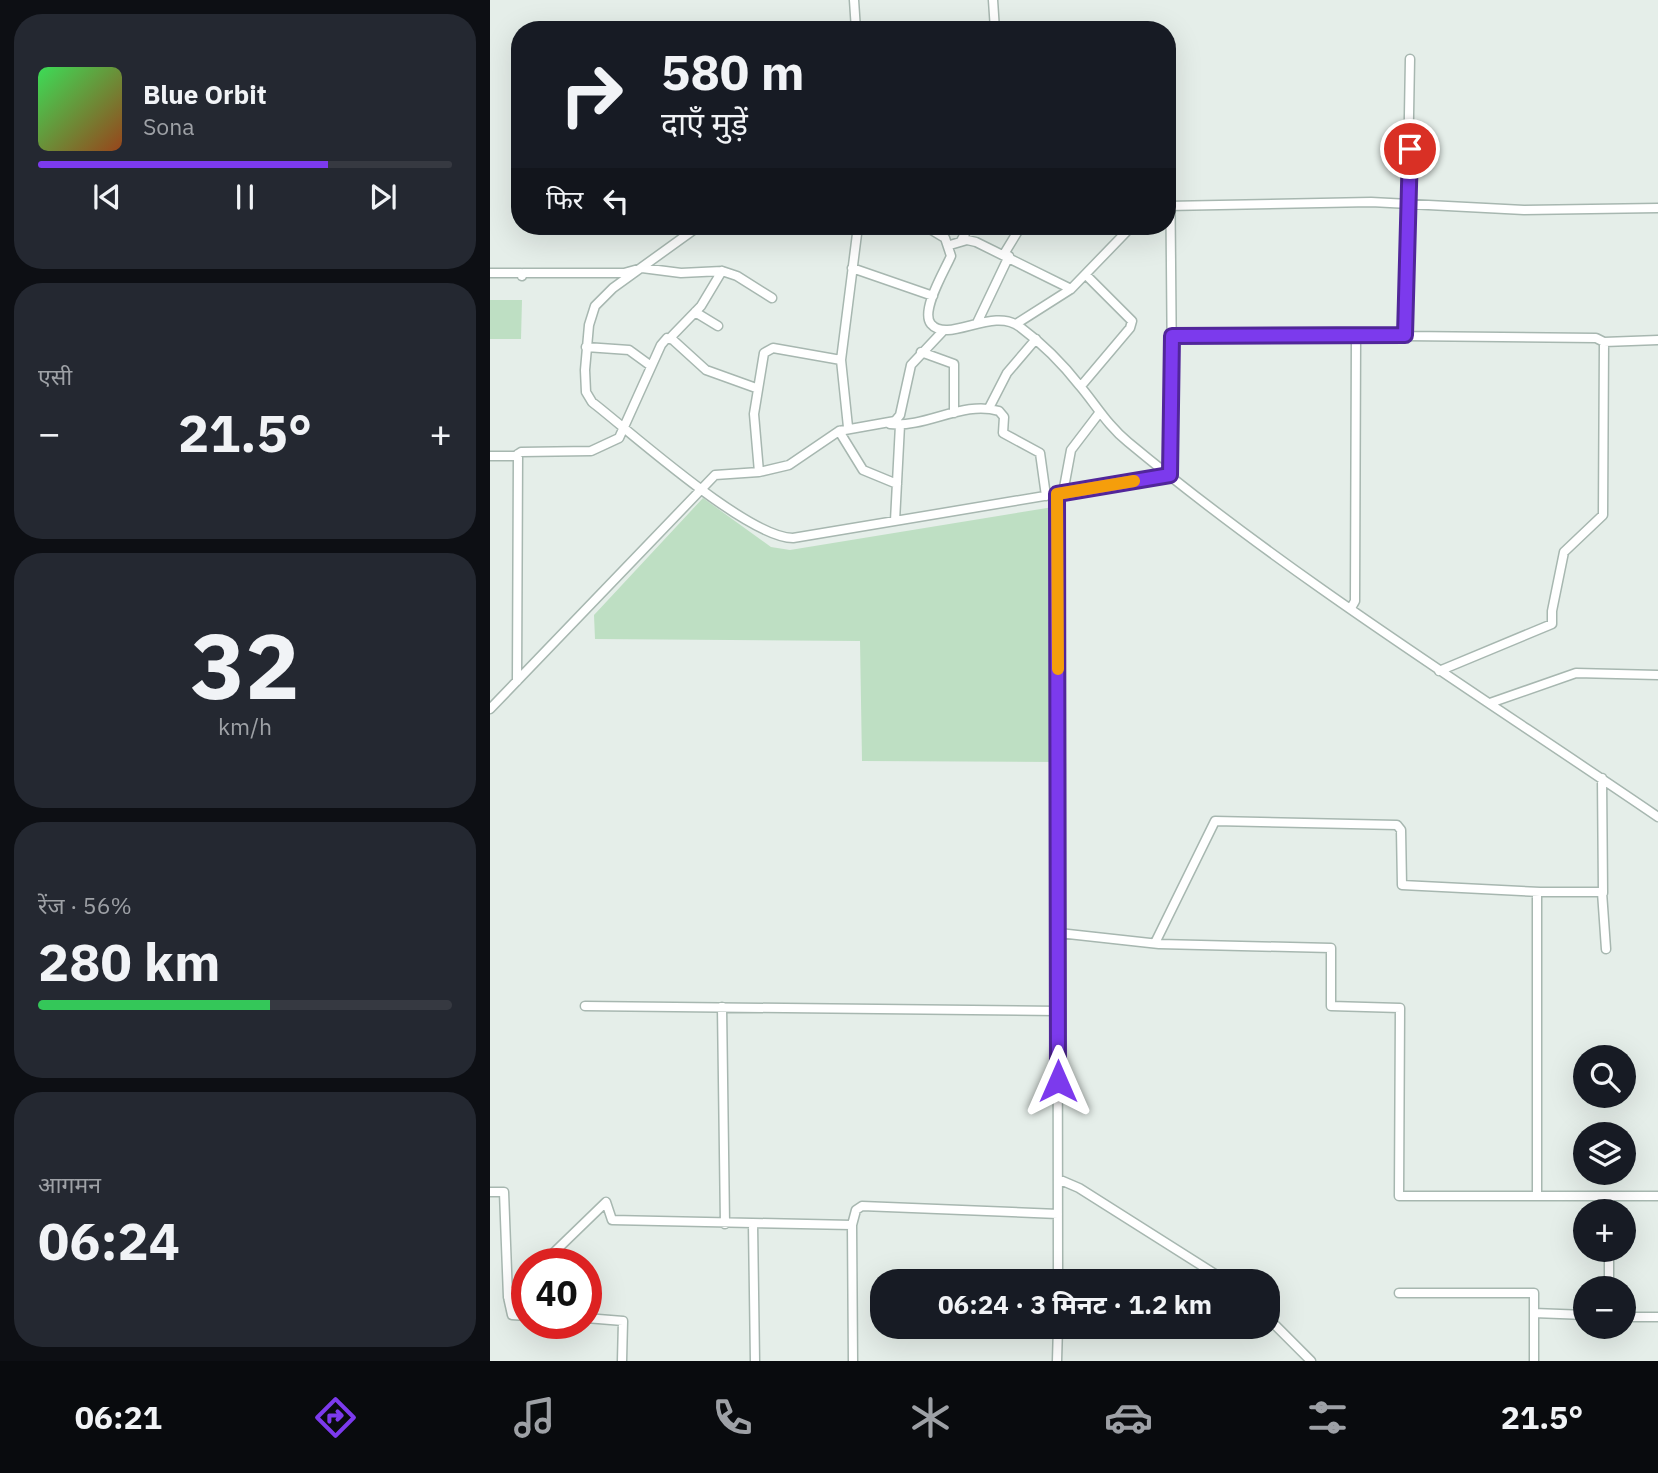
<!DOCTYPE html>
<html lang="hi">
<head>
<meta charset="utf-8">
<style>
  body { margin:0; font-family:"IBM Plex Sans","Noto Sans Devanagari",sans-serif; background:#242831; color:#f1f3f6; height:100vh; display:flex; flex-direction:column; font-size:26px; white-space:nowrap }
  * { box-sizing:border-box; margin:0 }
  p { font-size:23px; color:#9ea1a6 }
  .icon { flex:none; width:38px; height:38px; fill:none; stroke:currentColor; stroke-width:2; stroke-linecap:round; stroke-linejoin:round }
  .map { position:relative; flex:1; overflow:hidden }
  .panel { display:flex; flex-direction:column; gap:14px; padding:14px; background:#0d0f14; width:490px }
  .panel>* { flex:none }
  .top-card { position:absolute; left:21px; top:21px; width:665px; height:214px; border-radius:28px; box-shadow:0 7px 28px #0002; background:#171b24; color:#f1f3f6; overflow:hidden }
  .tools { position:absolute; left:1083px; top:1045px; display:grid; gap:14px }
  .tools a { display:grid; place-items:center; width:63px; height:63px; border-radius:50%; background:#171b24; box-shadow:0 7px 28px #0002; font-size:35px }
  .speed { position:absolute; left:21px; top:1248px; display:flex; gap:14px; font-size:35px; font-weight:700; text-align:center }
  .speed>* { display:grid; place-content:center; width:91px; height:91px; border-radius:50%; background:#171b24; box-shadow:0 7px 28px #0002; line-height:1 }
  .speed .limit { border:10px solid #d22; background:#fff; color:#111 }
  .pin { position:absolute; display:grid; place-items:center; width:60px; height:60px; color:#fff; margin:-30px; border:4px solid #fff; border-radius:50%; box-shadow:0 2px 7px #0007 }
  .me { position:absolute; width:77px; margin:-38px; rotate:0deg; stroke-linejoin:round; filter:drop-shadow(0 0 5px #0008) }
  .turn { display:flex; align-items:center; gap:24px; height:147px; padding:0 35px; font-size:32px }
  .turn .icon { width:91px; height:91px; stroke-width:2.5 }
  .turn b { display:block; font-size:49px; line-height:60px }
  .then { display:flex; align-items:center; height:66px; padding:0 35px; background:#0003; gap:14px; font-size:26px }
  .big { font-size:52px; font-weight:700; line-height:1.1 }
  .panel .card { flex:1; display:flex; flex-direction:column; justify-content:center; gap:10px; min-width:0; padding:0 24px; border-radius:28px; background:#242831 }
  .panel .dial { align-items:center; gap:0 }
  .dial b { font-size:91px; line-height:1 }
  .song { display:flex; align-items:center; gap:21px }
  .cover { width:84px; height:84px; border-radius:10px; background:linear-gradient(135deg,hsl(130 70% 55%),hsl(20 70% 35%)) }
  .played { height:7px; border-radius:4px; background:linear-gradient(90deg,#7c3aed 70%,#363941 70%) }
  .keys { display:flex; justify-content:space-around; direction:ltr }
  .heat { display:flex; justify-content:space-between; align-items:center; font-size:38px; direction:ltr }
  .charge { height:10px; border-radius:5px; background:linear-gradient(90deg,#34c759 56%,#363941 0) }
  .trip { position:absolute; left:380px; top:1269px; width:410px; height:70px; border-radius:28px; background:#171b24; box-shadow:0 7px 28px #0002; font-weight:700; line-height:70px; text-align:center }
  .tabs { display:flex; height:112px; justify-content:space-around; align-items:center; background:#090b0e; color:#9ea1a6 }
  .tabs .icon { width:49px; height:49px }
  .tabs .on { color:#7c3aed }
  .tabs b { font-size:32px; color:#f1f3f6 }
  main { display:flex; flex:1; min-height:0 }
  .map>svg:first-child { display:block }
  .green { fill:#bedfc3 }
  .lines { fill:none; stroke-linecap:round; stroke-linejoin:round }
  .minor-casing { stroke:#a7b7b0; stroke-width:11 }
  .minor { stroke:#fff; stroke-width:8 }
  .route-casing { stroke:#51269a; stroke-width:18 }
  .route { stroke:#7c3aed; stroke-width:12 }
  .slow { stroke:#f59e0b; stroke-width:12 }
</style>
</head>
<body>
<main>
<section class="panel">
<div class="card">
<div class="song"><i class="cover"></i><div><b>Blue Orbit</b><p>Sona</p></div></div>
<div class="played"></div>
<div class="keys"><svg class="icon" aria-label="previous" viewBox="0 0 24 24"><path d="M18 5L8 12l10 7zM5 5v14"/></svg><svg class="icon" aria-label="pause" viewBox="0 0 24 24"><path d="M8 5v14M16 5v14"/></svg><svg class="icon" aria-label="next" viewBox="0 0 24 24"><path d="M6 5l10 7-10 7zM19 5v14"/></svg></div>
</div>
<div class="card"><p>एसी</p>
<div class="heat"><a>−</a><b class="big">21.5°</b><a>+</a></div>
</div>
<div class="card dial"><b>32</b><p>km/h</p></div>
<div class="card"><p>रेंज · 56%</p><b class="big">280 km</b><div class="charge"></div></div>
<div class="card"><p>आगमन</p><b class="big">06:24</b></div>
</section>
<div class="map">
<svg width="1168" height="1361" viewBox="0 0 1168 1361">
  <rect width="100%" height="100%" fill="#e5eee9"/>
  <path class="green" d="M0 300H32L31 339H0Z
    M213 498 281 547 300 550 563 507 564 762 372 761 370 641 105 639 104 615Z"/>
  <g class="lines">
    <g class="minor-casing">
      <path id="minor" d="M364 0 366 30
        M503 0 505 30
        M677 206 881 202 1034 210 1168 208
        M209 226 123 288 105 306 99 325 95 370 96 392 102 402C142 433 258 538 303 538L680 475 682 374 680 156 677 148
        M435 226 455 238 461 256C455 270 430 311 441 324 458 344 503 306 530 327 553 344 572 363 590 386 606 405 618 426 638 442 803 579 991 696 1168 817
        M471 241 479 226
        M460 245 477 240 486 242 581 289
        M514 254 531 226
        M362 268 443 296
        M0 273H31
        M32 276 33 273H134L152 268 191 273 232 271 247 276 282 298
        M205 312 228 326
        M487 323 519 256
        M526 324 581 289 642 226
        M682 336H866
        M915 336 1106 338 1114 342 1113 515 1074 552 1062 611V624L949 671
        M180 338 211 306 232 271
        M1114 342 1168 340
        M96 347 139 350 161 366
        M431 352 464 364V413
        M591 386 640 328 642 321 596 275
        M499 408 517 373 546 339
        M400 424C437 428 473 400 509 411L514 417 513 433 550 453 556 496
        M358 427 351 360 368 226
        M349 431 373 470 407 484
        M0 456H25L31 452 101 451 129 438 171 345 177 338 183 340 216 370 266 388
        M269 472 264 414 274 353 283 348 351 360
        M573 493 581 450 610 412
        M567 494 568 1281
        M405 521 410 425
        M861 608 865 601 866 336H915L920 59
        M27 681 28 454
        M1000 703 1086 673 1168 675
        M0 709 225 475 269 472 299 465 349 431 405 421 410 415 421 365 453 331
        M1112 778 1113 893
        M569 933 669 944 841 948V1006L910 1008 909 1196H1168
        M665 943 725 821 907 825 911 830 912 885 1050 892H1112L1116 949
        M95 1006 568 1011
        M232 1007 235 1224
        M568 1179 589 1188 736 1281
        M0 1192H14L18 1297
        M1047 1196V892
        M1119 1211 1120 1197
        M263 1224 265 1361
        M1119 1250V1288
        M52 1264 116 1202 122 1220 362 1225
        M37 1279 18 1297 22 1315 37 1316
        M909 1293H1044V1313L1096 1315
        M777 1317 821 1361
        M1134 1317H1168
        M96 1318 133 1321 132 1361
        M363 1361 362 1225 366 1210 372 1206 568 1214
        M567 1361 568 1326
        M1044 1361V1313"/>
    </g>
    <use href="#minor" class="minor"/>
  </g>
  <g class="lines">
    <g class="route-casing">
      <path id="route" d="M568 1081 567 494 680 475 682 336 915 335 920 149"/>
    </g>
    <use href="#route" class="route"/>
    <path class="slow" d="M568 669 567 494 644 481"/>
  </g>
</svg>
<div class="tools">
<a><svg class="icon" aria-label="search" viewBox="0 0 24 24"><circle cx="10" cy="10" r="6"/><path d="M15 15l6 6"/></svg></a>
<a><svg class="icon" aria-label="layers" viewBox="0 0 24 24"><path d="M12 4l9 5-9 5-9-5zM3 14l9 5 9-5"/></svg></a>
<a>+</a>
<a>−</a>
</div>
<div class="speed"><div class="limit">40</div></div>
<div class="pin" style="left:920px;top:149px;background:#d93025"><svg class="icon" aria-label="arrive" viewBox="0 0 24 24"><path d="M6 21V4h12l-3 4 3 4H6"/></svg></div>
<svg class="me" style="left:568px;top:1081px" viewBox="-20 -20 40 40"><path d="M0-17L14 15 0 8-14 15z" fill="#7c3aed" stroke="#fff" stroke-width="4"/></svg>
<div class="trip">06:24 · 3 मिनट · 1.2 km</div>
<div class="top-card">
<div class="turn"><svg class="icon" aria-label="right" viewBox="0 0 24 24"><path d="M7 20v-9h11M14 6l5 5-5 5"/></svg><div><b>580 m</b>दाएँ मुड़ें</div></div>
<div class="then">फिर<svg class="icon" aria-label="left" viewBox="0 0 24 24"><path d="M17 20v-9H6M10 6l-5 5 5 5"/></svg></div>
</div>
</div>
</main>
<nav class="tabs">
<b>06:21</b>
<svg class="icon on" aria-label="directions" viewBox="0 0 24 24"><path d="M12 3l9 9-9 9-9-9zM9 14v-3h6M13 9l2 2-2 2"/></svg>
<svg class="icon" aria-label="music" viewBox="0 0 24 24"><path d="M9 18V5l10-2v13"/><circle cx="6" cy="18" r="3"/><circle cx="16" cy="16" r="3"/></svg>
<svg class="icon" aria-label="phone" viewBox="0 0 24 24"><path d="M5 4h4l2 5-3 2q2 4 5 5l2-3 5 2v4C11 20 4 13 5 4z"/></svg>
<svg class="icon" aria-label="climate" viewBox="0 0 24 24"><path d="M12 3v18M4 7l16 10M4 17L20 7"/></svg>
<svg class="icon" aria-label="car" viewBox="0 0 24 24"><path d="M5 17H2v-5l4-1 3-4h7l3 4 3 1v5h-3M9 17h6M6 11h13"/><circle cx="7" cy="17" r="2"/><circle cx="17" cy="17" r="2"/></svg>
<svg class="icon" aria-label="filters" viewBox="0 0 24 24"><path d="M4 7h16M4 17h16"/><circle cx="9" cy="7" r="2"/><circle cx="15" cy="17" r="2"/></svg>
<b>21.5°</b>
</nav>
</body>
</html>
